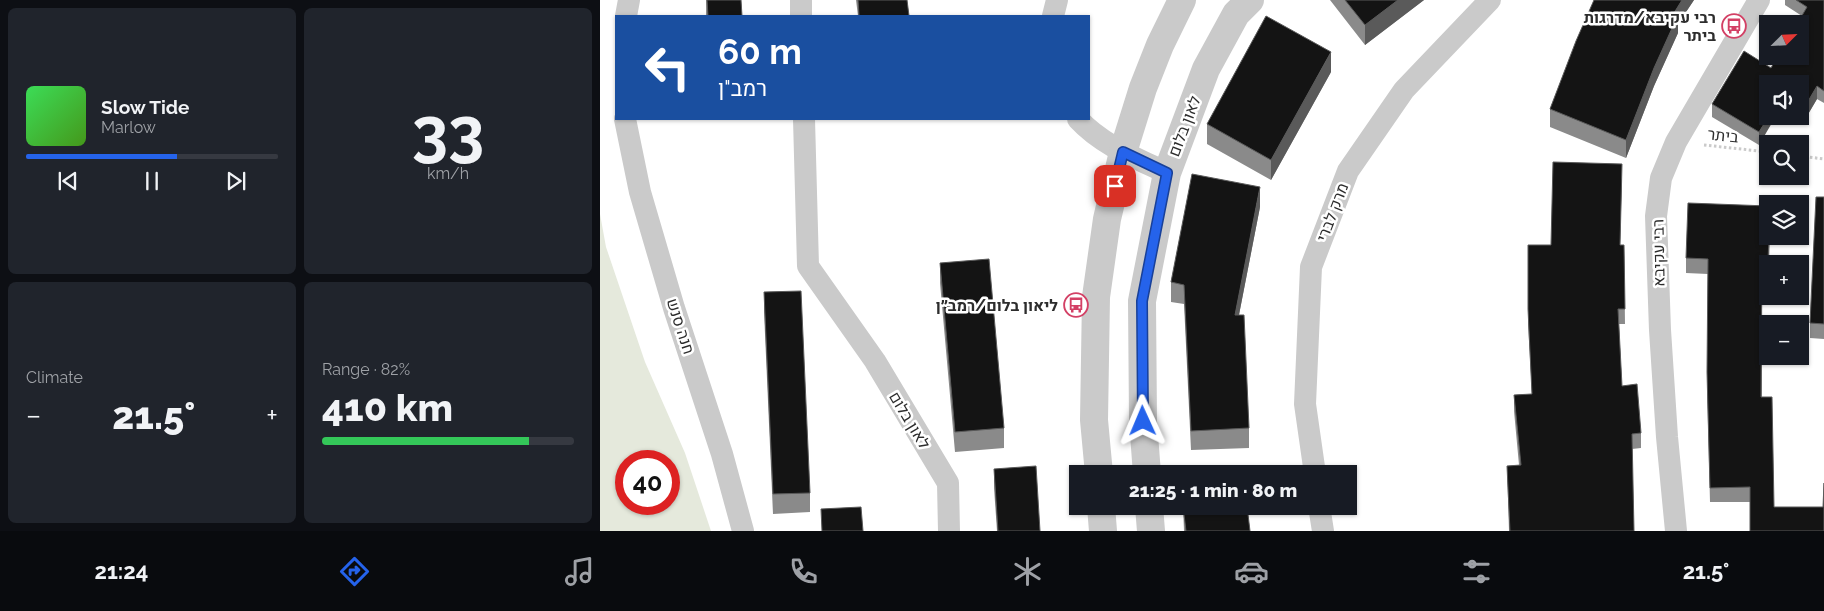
<!DOCTYPE html>
<html lang="en">
<head>
<meta charset="utf-8">
<style>
  body { margin:0; font-family:Raleway,Heebo,sans-serif; background:#20242c; color:#f1f3f6; height:100vh; display:flex; flex-direction:column; font-size:19px; white-space:nowrap }
  * { box-sizing:border-box; margin:0 }
  p { font-size:16px; color:#9ea1a6 }
  .icon { flex:none; width:28px; height:28px; fill:none; stroke:currentColor; stroke-width:2; stroke-linecap:round; stroke-linejoin:round }
  .map { position:relative; flex:1; overflow:hidden }
  .side { display:flex; flex-direction:column; gap:8px; padding:8px; background:#0d0f14; width:600px }
  .side>* { flex:none }
  .guide { position:absolute; left:15px; top:15px; width:475px; height:105px; border-radius:0px; box-shadow:0 1px 4px #0004; background:#1a4fa0; color:#fff; overflow:hidden }
  .needle { width:32px; rotate:66deg }
  .buttons { position:absolute; left:1159px; top:15px; display:grid; gap:10px }
  .buttons a { display:grid; place-items:center; width:50px; height:50px; border-radius:0px; background:#171b24; box-shadow:0 1px 4px #0004; font-size:25px }
  .speed { position:absolute; left:15px; top:450px; display:flex; gap:10px; font-size:25px; font-weight:700; text-align:center }
  .speed>* { display:grid; place-content:center; width:65px; height:65px; border-radius:50%; background:#171b24; box-shadow:0 1px 4px #0004; line-height:1 }
  .speed .limit { border:8px solid #d22; background:#fff; color:#111 }
  .pin { position:absolute; display:grid; place-items:center; width:42px; height:42px; color:#fff; margin:-21px; border-radius:10px; box-shadow:0 2px 8px #0006 }
  .me { position:absolute; width:55px; margin:-28px; rotate:359deg; stroke-linejoin:round; filter:drop-shadow(0 0 4px #0008) }
  .turn { display:flex; align-items:center; gap:18px; height:105px; padding:0 20px; font-size:22px }
  .turn .icon { width:65px; height:65px; stroke-width:2.5 }
  .turn b { display:block; font-size:35px; line-height:42px }
  .big { font-size:38px; font-weight:800; line-height:1.1 }
  .side .widget { flex:1; display:flex; flex-direction:column; justify-content:center; gap:8px; min-width:0; padding:0 18px; border-radius:8px; background:#20242c }
  .side .dial { align-items:center; gap:0 }
  .dial b { font-size:65px; line-height:1 }
  .song { display:flex; align-items:center; gap:15px }
  .cover { width:60px; height:60px; border-radius:8px; background:linear-gradient(135deg,hsl(130 70% 55%),hsl(100 70% 35%)) }
  .played { height:5px; border-radius:2px; background:linear-gradient(90deg,#2563eb 60%,#363941 60%) }
  .keys { display:flex; justify-content:space-around; direction:ltr }
  .heat { display:flex; justify-content:space-between; align-items:center; font-size:28px; direction:ltr }
  .charge { height:8px; border-radius:4px; background:linear-gradient(90deg,#34c759 82%,#363941 0) }
  .side .tiles { flex:1; display:grid; gap:8px; grid-template-columns:repeat(2,1fr) }
  .trip { position:absolute; left:469px; top:465px; width:288px; height:50px; border-radius:0px; background:#171b24; box-shadow:0 1px 4px #0004; font-weight:800; line-height:50px; text-align:center }
  .dock { display:flex; height:80px; justify-content:space-around; align-items:center; background:#090b0e; color:#9ea1a6 }
  .dock .icon { width:35px; height:35px }
  .dock .selected { color:#2563eb }
  .dock b { font-size:22px; color:#f1f3f6 }
  main { display:flex; flex:1; min-height:0 }
  .map>svg:first-child { display:block }
  .green { fill:#e5e9dc; fill-rule:evenodd }
  .lines { fill:none; stroke-linecap:round; stroke-linejoin:round }
  .path { stroke:#cacaca; stroke-width:3; stroke-dasharray:2.5 2.5; stroke-linecap:butt }
  .minor { stroke:#cacaca; stroke-width:22 }
  .tertiary { stroke:#cacaca; stroke-width:28 }
  .wall { fill:#8a8a8a }
  .shaded-wall { fill:#5a5a5a }
  .building { fill:#141414; stroke:#5a5a5a }
  .route-casing { stroke:#184099; stroke-width:12 }
  .route { stroke:#2563eb; stroke-width:9 }
  .labels { text-anchor:middle; stroke-width:5; stroke-linejoin:round; paint-order:stroke }
  .poi-label { font-size:16px; font-weight:bold; fill:#2d2d2d; stroke:#fff; text-anchor:end }
  .street-label { font-size:16px; fill:#2d2d2d; stroke:#fff }
</style>
</head>
<body>
<main>
<section class="side">
<div class="tiles">
<div class="widget">
<div class="song"><i class="cover"></i><div><b>Slow Tide</b><p>Marlow</p></div></div>
<div class="played"></div>
<div class="keys"><svg class="icon" aria-label="previous" viewBox="0 0 24 24"><path d="M18 5L8 12l10 7zM5 5v14"/></svg><svg class="icon" aria-label="pause" viewBox="0 0 24 24"><path d="M8 5v14M16 5v14"/></svg><svg class="icon" aria-label="next" viewBox="0 0 24 24"><path d="M6 5l10 7-10 7zM19 5v14"/></svg></div>
</div>
<div class="widget dial"><b>33</b><p>km/h</p></div>
<div class="widget"><p>Climate</p>
<div class="heat"><a>−</a><b class="big">21.5°</b><a>+</a></div>
</div>
<div class="widget"><p>Range · 82%</p><b class="big">410 km</b><div class="charge"></div></div>
</div>
</section>
<div class="map">
<svg width="1224" height="531" viewBox="0 0 1224 531">
  <rect width="100%" height="100%" fill="#fff"/>
  <path class="green" d="M0 214 6 247 45 362 85 453 111 531H0ZM69 461V504H26V461Z"/>
  <g class="lines">
    <path class="path" d="M1104 145 1168 152
      M1200 156 1224 159"/>
    <path class="minor" d="M201 0V16
      M26 16 29 0
      M453 16 457 0
      M25 119 40 192 74 308 122 454 143 531
      M204 119 208 266 275 361 348 483 349 531
      M478 119C502 145 536 158 567 173
      M715 474 705 404 711 267 748 171 804 90 890 0
      M719 506 723 531
      M1076 531 1067 437 1060 330 1056 216 1061 178 1076 142 1159 0"/>
    <path class="tertiary" d="M499 474 494 420 496 297 507 219 523 152 543 88 560 45 582 0
      M547 474 543 421 542 301 567 173 606 69 636 14 650 0
      M501 506 503 531
      M549 506 551 531"/>
  </g>
  <path class="wall" d="M106 0H141L142 16H106Z
    M256 0H307L309 16H258Z
    M730 0H824L765 45Z
    M994 0H1094L1078 24V33L1054 86 1026 158 950 127V109Z
    M1185 0H1224V103L1217 99 1207 116 1200 112V84H1168L1159 145 1112 117V104L1171 68 1202 16 1185 5Z
    M731 72 671 180 607 144V124Z
    M112 119H136L112 120Z
    M1022 179 1020 245H1024L1025 324H1019L1022 386 1041 433V448L1032 449 1034 531H909L907 466 919 465 914 411V395L932 394 928 324V245H951Z
    M1224 197V339L1210 338V323Z
    M660 207 639 315 649 428V448L591 450 584 304 571 302V282Z
    M1168 236H1170L1169 264H1168V276H1162V397L1174 507 1224 531 1150 502H1110L1107 387 1108 274 1086 273V258Z
    M340 263 404 428V448L355 452 340 283Z
    M164 292 210 493V512L173 514 164 312Z
    M394 469 440 531H397L394 488Z
    M583 506H647L650 531H584Z"/>
  <path class="shaded-wall" d="M798 0H824L765 45V25Z
    M1082 0H1094L1078 24V33L1054 86 1026 158V140L1074 13Z
    M731 52V72L671 180V160Z
    M1217 86V99L1207 116V103Z
    M1169 116H1176L1159 145V132Z
    M660 187V207L635 335V315Z"/>
  <path class="building" d="M107 0H141L142 16H108Z
    M258 0H307L309 16H259Z
    M745 0H798L765 25Z
    M994 0H1082L1074 13 1078 15 1054 68 1026 140 950 109 976 41Z
    M1196 0H1224V91L1217 86 1207 103 1200 99V84H1168V116H1169L1159 132 1112 104 1144 51 1171 68 1178 56H1200V24H1197L1207 7Z
    M666 16 731 52 671 160 607 124Z
    M953 162 1022 164 1020 245H1024L1025 309H1018L1022 386 1037 384 1041 433 1032 434 1034 531H910L907 466 921 465 914 395 932 394 928 309V245H951Z
    M592 174 660 187 635 315H644L649 428 591 431 584 285 571 282Z
    M1216 197H1224V324L1210 323Z
    M1088 203 1168 206V236H1169L1168 261H1162L1161 397H1172L1174 507H1223L1224 483V531H1150V487L1110 488 1107 372 1108 259 1086 258Z
    M389 259 404 428 355 432 340 263Z
    M201 291 210 493 173 494 164 292Z
    M436 466 440 531H398L394 469Z
    M583 506H647L650 531H586Z
    M261 507 263 531H222L221 509Z"/>
  <g class="lines">
    <g class="route-casing">
      <path id="route" d="M515 186 523 152 567 173 542 301 543 421"/>
    </g>
    <use href="#route" class="route"/>
  </g>
  <defs>
    <g id="bus-ring" transform="scale(1.25)"><circle r="9.5" fill="#fff" stroke="#d34065" stroke-width="1.5"/><path d="M-5-6H5V4H4V6H2V4H-2V6H-4V4H-5ZM-3.5-4V0h7V-4ZM-3.5 1.2v1.5H-2V1.2ZM2 1.2v1.5H3.5V1.2Z" fill="#d34065"/></g>
  </defs>
  <g fill-rule="evenodd">
    <use href="#bus-ring" x="1134" y="26"/>
    <use href="#bus-ring" x="476" y="305"/>
  </g>
  <g class="labels">
    <g class="poi-label">
      <text x="1116" y="23">רבי עקיבא/מדרגות<tspan x="1116" dy="18">ביתר</tspan></text>
      <text x="458" y="311">ליאון בלום/רמב״ן</text>
    </g>
    <g class="street-label">
      <text transform="translate(584 126) rotate(-69)" y="6">לאון בלום</text>
      <text transform="translate(1123 135) rotate(6)" y="6">ביתר</text>
      <text transform="translate(732 212) rotate(-69)" y="6">מרק לברי</text>
      <text transform="translate(1058 253) rotate(-91)" y="6">רבי עקיבא</text>
      <text transform="translate(81 326) rotate(72)" y="6">חנה סנש</text>
      <text transform="translate(310 420) rotate(59)" y="6">לאון בלום</text>
    </g>
  </g>
</svg>
<div class="buttons">
<a><svg class="needle" viewBox="-14 -14 28 28"><path d="M0-13l5 13h-10z" fill="#e53935"/><path d="M0 13l5-13h-10z" fill="#9ea1a6"/></svg></a>
<a><svg class="icon" aria-label="sound" viewBox="0 0 24 24"><path d="M4 9h4l5-4v14l-5-4H4zM17 9q2 3 0 6"/></svg></a>
<a><svg class="icon" aria-label="search" viewBox="0 0 24 24"><circle cx="10" cy="10" r="6"/><path d="M15 15l6 6"/></svg></a>
<a><svg class="icon" aria-label="layers" viewBox="0 0 24 24"><path d="M12 4l9 5-9 5-9-5zM3 14l9 5 9-5"/></svg></a>
<a>+</a>
<a>−</a>
</div>
<div class="speed"><div class="limit">40</div></div>
<div class="pin" style="left:515px;top:186px;background:#d93025"><svg class="icon" aria-label="arrive" viewBox="0 0 24 24"><path d="M6 21V4h12l-3 4 3 4H6"/></svg></div>
<svg class="me" style="left:543px;top:421px" viewBox="-20 -20 40 40"><path d="M0-17L14 15 0 8-14 15z" fill="#2563eb" stroke="#fff" stroke-width="4"/></svg>
<div class="trip">21:25 · 1 min · 80 m</div>
<div class="guide">
<div class="turn"><svg class="icon" aria-label="left" viewBox="0 0 24 24"><path d="M17 20v-9H6M10 6l-5 5 5 5"/></svg><div><b>60 m</b>רמב&quot;ן</div></div>
</div>
</div>
</main>
<nav class="dock">
<b>21:24</b>
<svg class="icon selected" aria-label="directions" viewBox="0 0 24 24"><path d="M12 3l9 9-9 9-9-9zM9 14v-3h6M13 9l2 2-2 2"/></svg>
<svg class="icon" aria-label="music" viewBox="0 0 24 24"><path d="M9 18V5l10-2v13"/><circle cx="6" cy="18" r="3"/><circle cx="16" cy="16" r="3"/></svg>
<svg class="icon" aria-label="phone" viewBox="0 0 24 24"><path d="M5 4h4l2 5-3 2q2 4 5 5l2-3 5 2v4C11 20 4 13 5 4z"/></svg>
<svg class="icon" aria-label="climate" viewBox="0 0 24 24"><path d="M12 3v18M4 7l16 10M4 17L20 7"/></svg>
<svg class="icon" aria-label="car" viewBox="0 0 24 24"><path d="M5 17H2v-5l4-1 3-4h7l3 4 3 1v5h-3M9 17h6M6 11h13"/><circle cx="7" cy="17" r="2"/><circle cx="17" cy="17" r="2"/></svg>
<svg class="icon" aria-label="filters" viewBox="0 0 24 24"><path d="M4 7h16M4 17h16"/><circle cx="9" cy="7" r="2"/><circle cx="15" cy="17" r="2"/></svg>
<b>21.5°</b>
</nav>
</body>
</html>
